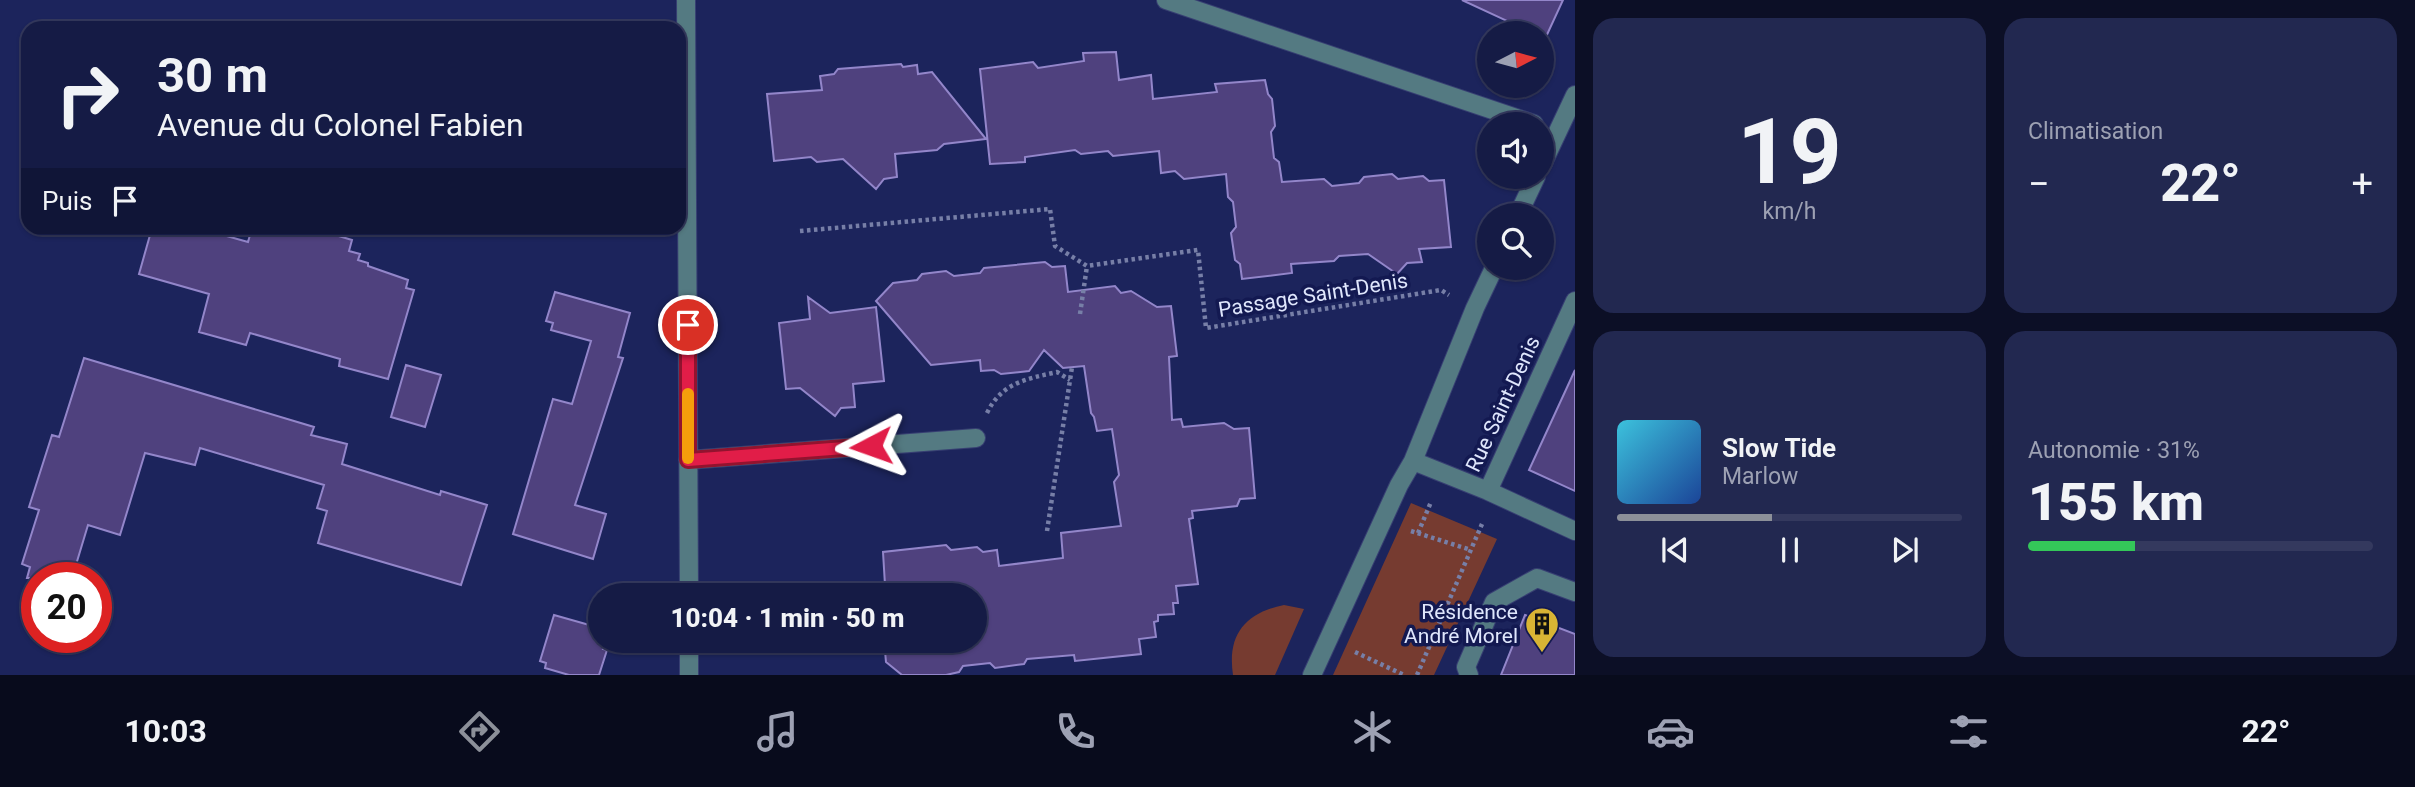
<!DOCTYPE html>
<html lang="fr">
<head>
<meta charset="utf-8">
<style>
  body { margin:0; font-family:Roboto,sans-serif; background:#222850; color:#f1f3f6; height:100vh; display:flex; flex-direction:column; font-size:26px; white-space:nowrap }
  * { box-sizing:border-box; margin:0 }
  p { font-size:23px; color:#9da1b3 }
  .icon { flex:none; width:38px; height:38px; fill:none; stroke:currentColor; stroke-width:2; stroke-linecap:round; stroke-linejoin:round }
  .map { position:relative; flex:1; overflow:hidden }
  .details { display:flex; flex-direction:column; gap:18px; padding:18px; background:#0c0f26; width:840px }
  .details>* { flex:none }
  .banner { position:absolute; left:21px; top:21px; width:665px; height:214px; border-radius:21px; box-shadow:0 2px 5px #0004,0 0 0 2px #34395e; background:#151b45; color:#f1f3f6; overflow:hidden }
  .needle { width:46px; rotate:84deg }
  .fabs { position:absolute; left:1477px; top:21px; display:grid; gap:14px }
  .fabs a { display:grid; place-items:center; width:77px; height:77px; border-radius:50%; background:#151b45; box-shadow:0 2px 5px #0004,0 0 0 2px #34395e; font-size:35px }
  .speed { position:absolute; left:21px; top:562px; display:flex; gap:14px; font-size:35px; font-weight:700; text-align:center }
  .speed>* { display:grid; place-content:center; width:91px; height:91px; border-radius:50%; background:#151b45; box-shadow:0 2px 5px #0004,0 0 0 2px #34395e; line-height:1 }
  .speed .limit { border:10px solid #d22; background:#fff; color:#111 }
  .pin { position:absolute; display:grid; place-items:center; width:60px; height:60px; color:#fff; margin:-30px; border:4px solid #fff; border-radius:50%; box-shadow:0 2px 7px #0007 }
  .me { position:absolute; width:77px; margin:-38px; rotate:266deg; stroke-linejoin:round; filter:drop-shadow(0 0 5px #0008) }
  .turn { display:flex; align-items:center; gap:24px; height:147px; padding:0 21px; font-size:32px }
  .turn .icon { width:91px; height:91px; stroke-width:2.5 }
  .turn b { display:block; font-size:49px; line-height:60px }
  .then { display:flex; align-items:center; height:66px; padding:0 21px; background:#0003; gap:14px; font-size:26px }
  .big { font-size:52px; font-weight:800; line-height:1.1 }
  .details .tile { flex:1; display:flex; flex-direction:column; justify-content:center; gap:10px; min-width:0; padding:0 24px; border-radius:21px; background:#222850 }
  .details .dial { align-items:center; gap:0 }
  .dial b { font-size:91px; line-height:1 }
  .song { display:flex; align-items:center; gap:21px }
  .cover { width:84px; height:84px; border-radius:10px; background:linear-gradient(135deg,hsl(190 70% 55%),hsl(220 70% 35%)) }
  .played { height:7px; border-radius:4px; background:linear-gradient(90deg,#8c9099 45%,#34395e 45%) }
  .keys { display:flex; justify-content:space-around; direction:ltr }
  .heat { display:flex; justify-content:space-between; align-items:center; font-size:38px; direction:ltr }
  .charge { height:10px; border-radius:5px; background:linear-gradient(90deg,#34c759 31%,#34395e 0) }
  .details .tiles { flex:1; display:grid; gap:18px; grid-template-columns:repeat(2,1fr) }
  .trip { position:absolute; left:588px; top:583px; width:399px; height:70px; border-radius:35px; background:#151b45; box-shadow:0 2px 5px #0004,0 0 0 2px #34395e; font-weight:800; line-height:70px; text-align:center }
  .tab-bar { display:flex; height:112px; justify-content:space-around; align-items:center; background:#080b1c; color:#9da1b3 }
  .tab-bar .icon { width:49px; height:49px }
  .tab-bar .on { color:#8c9099 }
  .tab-bar b { font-size:32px; color:#f1f3f6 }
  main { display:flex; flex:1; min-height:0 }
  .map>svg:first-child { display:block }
  .green { fill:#763b30 }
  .building { fill:#4f417e; stroke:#9386ca; stroke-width:2 }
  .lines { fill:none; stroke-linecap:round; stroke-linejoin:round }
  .minor-casing { stroke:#373f72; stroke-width:20 }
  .path { stroke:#777fa7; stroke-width:4.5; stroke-dasharray:3.5 3.5; stroke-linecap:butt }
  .minor { stroke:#547a82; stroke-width:18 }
  .route-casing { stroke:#92132f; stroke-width:18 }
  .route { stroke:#e11d48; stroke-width:12 }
  .slow { stroke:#f59e0b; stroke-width:12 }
  .labels { text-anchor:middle; stroke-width:7; stroke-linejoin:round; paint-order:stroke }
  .street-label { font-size:21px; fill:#dfe6fc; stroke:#131951 }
  .poi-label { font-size:21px; fill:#dfe6fc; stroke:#131951; text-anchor:end }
</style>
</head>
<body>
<main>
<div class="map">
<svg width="1575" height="675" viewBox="0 0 1575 675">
  <rect width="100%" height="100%" fill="#1c245c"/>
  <path class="green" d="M1411 503 1497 539 1434 675H1333Z
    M1284 605 1304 609 1275 675H1233C1227 635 1245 613 1284 605Z"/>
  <path class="building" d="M1462 0H1563L1545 39 1542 37V33H1533Z
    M1116 52 1119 80 1151 75 1153 99 1217 92 1215 84 1265 80 1268 94 1272 99 1275 126 1271 132 1274 158 1279 162 1282 182 1324 179 1332 186 1359 183 1364 177 1392 174 1398 179 1423 176 1429 181 1444 180 1451 247 1419 249 1422 262 1407 263 1397 274 1368 254 1339 256 1334 261 1291 264 1292 273 1242 279 1240 264 1235 260 1231 233 1236 227 1233 202 1228 197 1226 174 1184 179 1175 171 1161 173 1159 151 1113 156 1108 151 1081 154 1075 150 1025 157V162L990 164 980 69 1033 62 1038 68 1084 61 1083 53Z
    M901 64 903 67 917 65 918 74 932 72 986 139 944 144 937 150 895 154 897 177 884 179 876 189 843 159 817 162 811 157 774 161 767 94 822 90 820 76 834 74 838 69Z
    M152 228H198L248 242 252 228H312L352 240 349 251 360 254 358 260 368 263V266L408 280 406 288 414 290 388 379 339 366 340 359 250 333 246 345 199 332 209 294 139 274Z
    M1045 262 1052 267 1065 266 1068 292 1115 286 1121 293 1131 291 1157 307 1171 306 1177 356 1169 357 1172 420 1181 419 1183 427 1224 423 1234 429 1249 428 1255 498 1240 499 1237 506 1192 511 1193 518 1189 519 1198 584 1176 586 1178 603H1173L1174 614 1158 615V621L1154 622 1156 637 1139 639 1141 654 1075 661 1074 655 1027 659 1024 664 995 668 990 663 963 666 959 672 946 675H902L886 662 884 640H975V595H879L878 585H885L883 552 946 545 951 550 977 547 983 552 997 550 999 566 1063 558 1061 533 1121 526 1114 482 1119 475 1112 429 1097 431 1094 417 1091 413 1084 366 1063 368 1044 350 1029 371 1001 374 994 370 981 371 980 360 931 365 876 301 893 283 917 280 922 274 946 271 954 276 980 273 984 268Z
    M555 292 630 313 618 357 623 358 575 505 606 514 593 559 513 534 553 399 572 404 591 341 551 330 553 323 546 321Z
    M808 297 830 313 876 307 884 381 853 384 855 407 841 408 835 416 800 388 786 389 779 323 810 319Z
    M84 358 314 427 311 435 347 444 342 464 440 495 441 491 487 505 461 585 318 543 327 511 317 508 324 485 200 448 195 465 145 453 120 535 88 525 72 578H27L30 567 22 564 39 510 29 507 52 435 59 437Z
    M406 365 441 375 425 427 391 417Z
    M1575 370V491L1529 470Z
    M554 615 600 628V640H606L603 649 607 650 599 675H569L545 668 546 663 540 661Z
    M1525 615 1575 634V675H1501Z"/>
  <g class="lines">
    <g class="minor-casing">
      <path id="minor" d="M686 0 689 595
        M1166 0 1534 124
        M1542 165 1575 95
        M1518 215 1536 177
        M688 460 976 438
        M1413 461 1488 491 1575 301
        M1488 491 1575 531
        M689 640V675
        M1312 675 1399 485 1413 461 1475 308 1494 268
        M1469 675 1466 667 1494 602 1537 578 1575 592"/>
    </g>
    <path class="path" d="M800 231 1050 209 1055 246 1087 266 1198 250 1206 328 1441 290 1449 295
      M1080 314 1087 266
      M987 413C1002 382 1027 379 1057 372L1070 380
      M1047 531 1072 367
      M1411 531 1471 550
      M1418 533 1431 502
      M1355 652 1404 675
      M1417 675 1482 524"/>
    <use href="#minor" class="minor"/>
  </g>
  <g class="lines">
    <g class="route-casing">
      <path id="route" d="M688 325V460L871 446"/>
    </g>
    <use href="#route" class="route"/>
    <path class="slow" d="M688 394V458"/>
  </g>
  <defs>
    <g id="building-pin" transform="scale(1.75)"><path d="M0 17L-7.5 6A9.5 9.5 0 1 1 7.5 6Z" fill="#d8b434" stroke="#131951"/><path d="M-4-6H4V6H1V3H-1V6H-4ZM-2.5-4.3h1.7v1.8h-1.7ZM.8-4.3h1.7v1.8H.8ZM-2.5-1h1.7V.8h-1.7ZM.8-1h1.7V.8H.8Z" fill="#111"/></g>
  </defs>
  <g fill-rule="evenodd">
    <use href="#building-pin" x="1542" y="624"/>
  </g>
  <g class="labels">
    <g class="street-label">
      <text transform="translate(1313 295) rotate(-9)" y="7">Passage Saint-Denis</text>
      <text transform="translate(1503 404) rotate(-65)" y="7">Rue Saint-Denis</text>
    </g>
    <g class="poi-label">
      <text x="1518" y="619">Résidence<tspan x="1518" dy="24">André Morel</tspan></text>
    </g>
  </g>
</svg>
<div class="fabs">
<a><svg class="needle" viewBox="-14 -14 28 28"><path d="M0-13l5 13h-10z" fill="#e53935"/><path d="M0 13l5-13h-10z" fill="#9da1b3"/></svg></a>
<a><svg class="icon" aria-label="sound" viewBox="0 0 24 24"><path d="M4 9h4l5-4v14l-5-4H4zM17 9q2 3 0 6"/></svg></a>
<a><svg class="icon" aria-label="search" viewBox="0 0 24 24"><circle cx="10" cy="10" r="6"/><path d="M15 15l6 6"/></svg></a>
</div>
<div class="speed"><div class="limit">20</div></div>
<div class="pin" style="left:688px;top:325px;background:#d93025"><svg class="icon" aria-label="arrive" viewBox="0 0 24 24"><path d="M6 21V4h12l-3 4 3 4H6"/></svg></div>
<svg class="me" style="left:871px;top:446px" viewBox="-20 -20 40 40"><path d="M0-17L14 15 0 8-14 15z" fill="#e11d48" stroke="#fff" stroke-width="4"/></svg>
<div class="trip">10:04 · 1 min · 50 m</div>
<div class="banner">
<div class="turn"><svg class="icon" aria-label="right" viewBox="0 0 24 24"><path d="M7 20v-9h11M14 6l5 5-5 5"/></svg><div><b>30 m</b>Avenue du Colonel Fabien</div></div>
<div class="then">Puis<svg class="icon" aria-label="arrive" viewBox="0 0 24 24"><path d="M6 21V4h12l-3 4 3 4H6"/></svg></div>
</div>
</div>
<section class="details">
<div class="tiles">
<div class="tile dial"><b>19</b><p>km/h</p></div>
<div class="tile"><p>Climatisation</p>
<div class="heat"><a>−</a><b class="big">22°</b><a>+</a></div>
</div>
<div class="tile">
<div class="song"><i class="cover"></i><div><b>Slow Tide</b><p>Marlow</p></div></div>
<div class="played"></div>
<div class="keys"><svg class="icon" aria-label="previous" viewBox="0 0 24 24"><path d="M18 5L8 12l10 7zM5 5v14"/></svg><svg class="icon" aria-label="pause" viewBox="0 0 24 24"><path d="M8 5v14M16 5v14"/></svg><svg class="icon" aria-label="next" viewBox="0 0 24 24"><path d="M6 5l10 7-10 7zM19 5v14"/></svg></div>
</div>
<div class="tile"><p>Autonomie · 31%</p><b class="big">155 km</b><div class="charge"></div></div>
</div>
</section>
</main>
<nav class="tab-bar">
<b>10:03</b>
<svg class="icon on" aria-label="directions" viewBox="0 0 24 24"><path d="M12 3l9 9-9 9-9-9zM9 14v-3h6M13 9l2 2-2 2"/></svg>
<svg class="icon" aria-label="music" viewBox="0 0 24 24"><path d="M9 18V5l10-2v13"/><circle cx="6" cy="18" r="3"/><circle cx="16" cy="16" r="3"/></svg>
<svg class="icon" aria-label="phone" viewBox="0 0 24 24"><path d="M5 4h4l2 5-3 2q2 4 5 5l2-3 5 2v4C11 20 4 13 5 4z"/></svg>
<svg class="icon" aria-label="climate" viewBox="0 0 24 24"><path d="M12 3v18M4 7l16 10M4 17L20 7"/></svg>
<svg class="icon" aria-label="car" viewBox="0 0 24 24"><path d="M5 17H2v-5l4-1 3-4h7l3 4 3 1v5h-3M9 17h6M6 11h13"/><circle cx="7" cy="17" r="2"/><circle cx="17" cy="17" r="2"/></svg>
<svg class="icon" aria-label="filters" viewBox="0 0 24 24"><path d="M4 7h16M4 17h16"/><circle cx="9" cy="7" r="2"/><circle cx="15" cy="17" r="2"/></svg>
<b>22°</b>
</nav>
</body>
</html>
